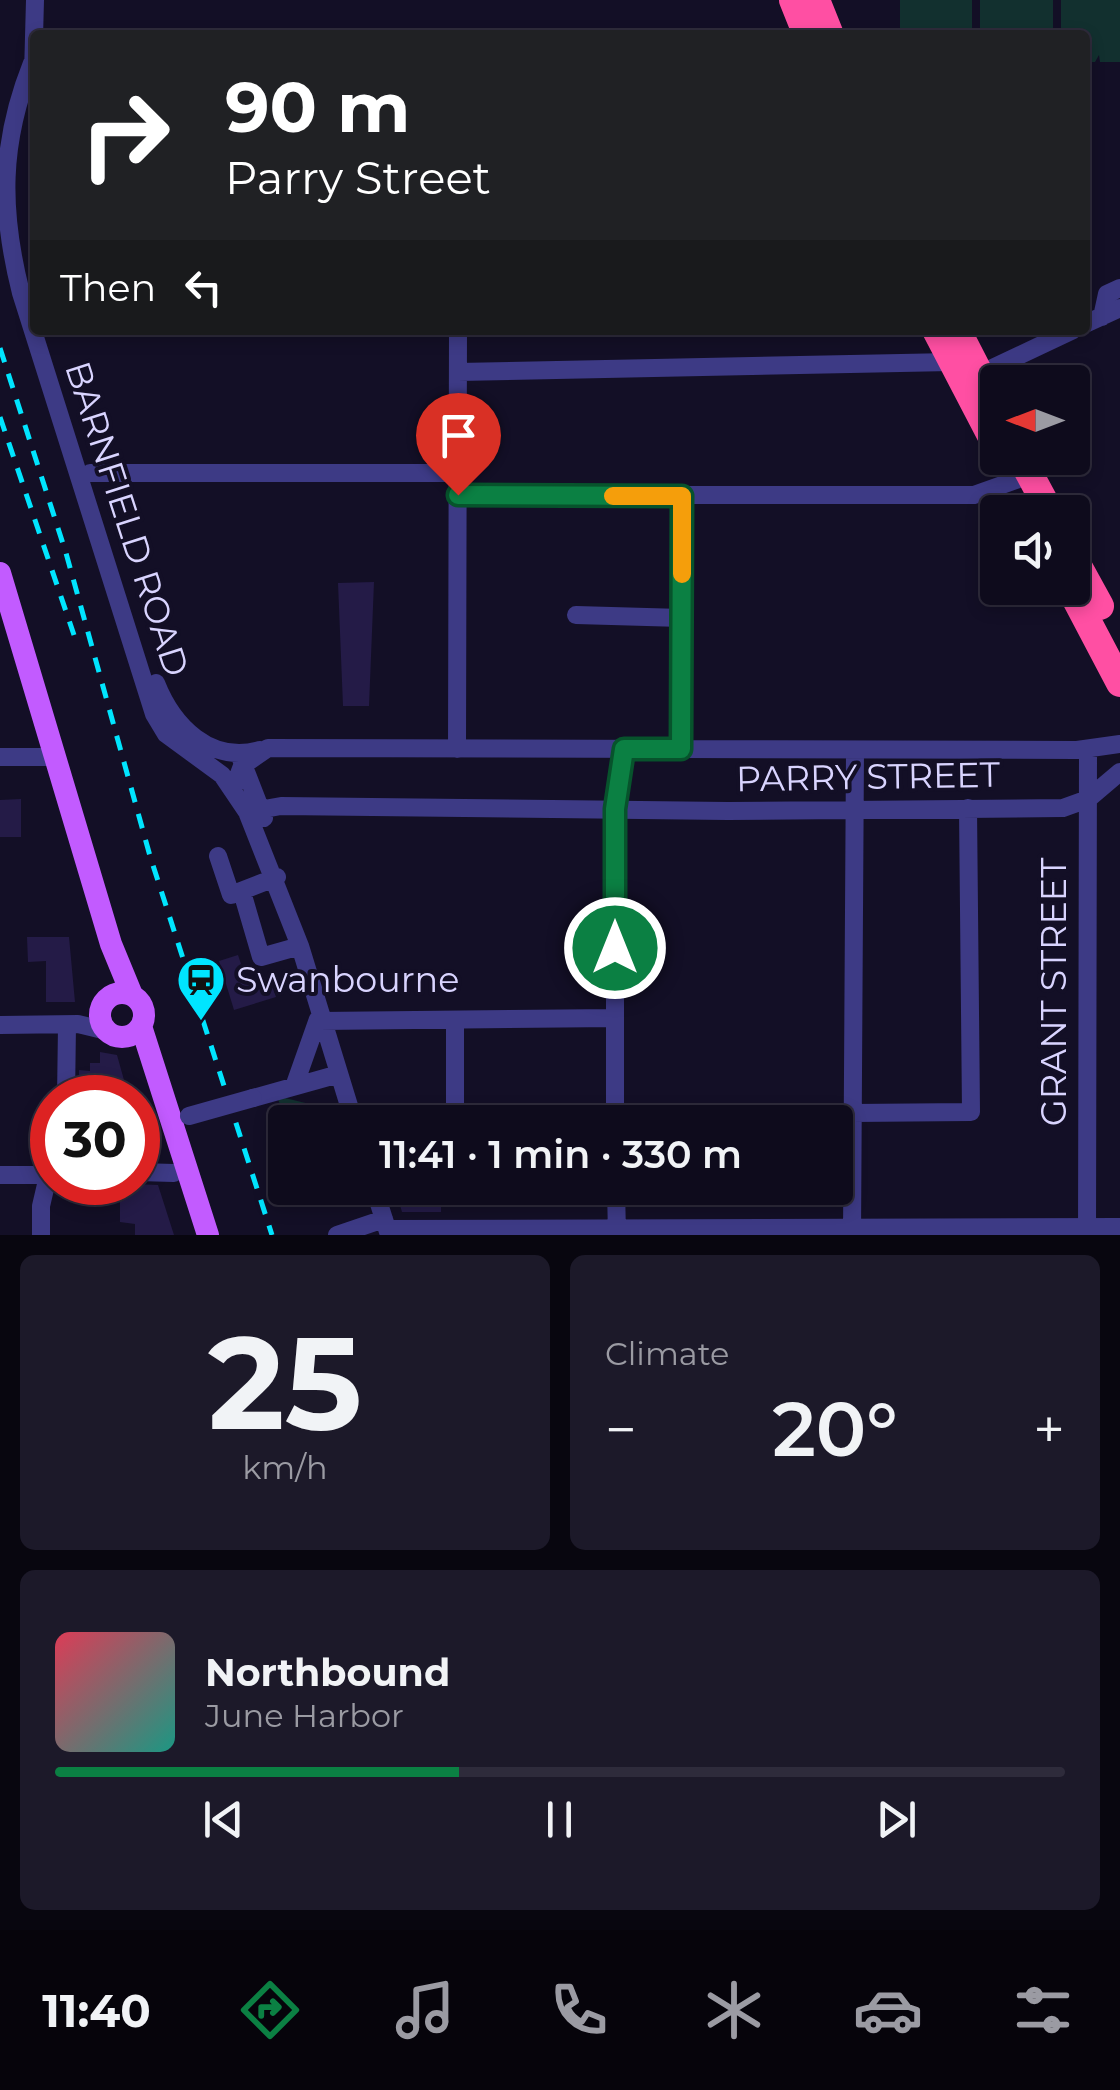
<!DOCTYPE html>
<html lang="en">
<head>
<meta charset="utf-8">
<style>
  body { margin:0; font-family:Montserrat,sans-serif; background:#1c1929; color:#f1f3f6; height:100vh; display:flex; flex-direction:column; font-size:38px; white-space:nowrap }
  * { box-sizing:border-box; margin:0 }
  p { font-size:32px; color:#9b9ba3 }
  .icon { flex:none; width:55px; height:55px; fill:none; stroke:currentColor; stroke-width:2; stroke-linecap:round; stroke-linejoin:round }
  .map { position:relative; height:1235px; overflow:hidden }
  .panel { display:flex; flex-direction:column; gap:20px; padding:20px; background:#08060f; flex:1 }
  .panel>* { flex:none }
  .guide { position:absolute; left:30px; top:30px; width:1060px; height:305px; border-radius:10px; box-shadow:0 5px 15px #0003,0 0 0 2px #2e2b3b; background:#202124; color:#fff; overflow:hidden }
  .needle { width:65px; rotate:270deg }
  .buttons { position:absolute; left:980px; top:365px; display:grid; gap:20px }
  .buttons a { display:grid; place-items:center; width:110px; height:110px; border-radius:10px; background:#0e0b1c; box-shadow:0 5px 15px #0003,0 0 0 2px #2e2b3b; font-size:50px }
  .speed { position:absolute; left:30px; top:1075px; display:flex; gap:20px; font-size:50px; font-weight:700; text-align:center }
  .speed>* { display:grid; place-content:center; width:130px; height:130px; border-radius:50%; background:#0e0b1c; box-shadow:0 5px 15px #0003,0 0 0 2px #2e2b3b; line-height:1 }
  .speed .limit { border:15px solid #d22; background:#fff; color:#111 }
  .pin { position:absolute; display:grid; place-items:center; width:85px; height:85px; color:#fff; margin:-102px -42px; border-radius:50% 50% 50% 0; rotate:-45deg; box-shadow:0 0 10px #0007 }
  .pin .icon { rotate:45deg }
  .me { position:absolute; width:110px; margin:-55px; rotate:0deg; stroke-linejoin:round; filter:drop-shadow(0 0 8px #0008) }
  .turn { display:flex; align-items:center; gap:35px; height:210px; padding:0 30px; font-size:45px }
  .turn .icon { width:130px; height:130px; stroke-width:2.5 }
  .turn b { display:block; font-size:70px; line-height:85px }
  .then { display:flex; align-items:center; height:95px; padding:0 30px; background:#0003; gap:20px; font-size:38px }
  .big { font-size:75px; font-weight:600; line-height:1.1 }
  .panel .card { flex:1; display:flex; flex-direction:column; justify-content:center; gap:15px; min-width:0; padding:0 35px; border-radius:15px; background:#1c1929 }
  .panel .dial { align-items:center; gap:0 }
  .dial b { font-size:130px; line-height:1 }
  .song { display:flex; align-items:center; gap:30px }
  .cover { width:120px; height:120px; border-radius:15px; background:linear-gradient(135deg,hsl(350 70% 55%),hsl(170 70% 35%)) }
  .played { height:10px; border-radius:5px; background:linear-gradient(90deg,#0b8043 40%,#2e2b3b 40%) }
  .keys { display:flex; justify-content:space-around; direction:ltr }
  .heat { display:flex; justify-content:space-between; align-items:center; font-size:55px; direction:ltr }
  .panel .tiles { flex:1; display:grid; gap:20px; grid-template-columns:1fr 1fr }
  .card:last-child { grid-column:span 2 }
  .trip { position:absolute; left:268px; top:1105px; width:585px; height:100px; border-radius:10px; background:#0e0b1c; box-shadow:0 5px 15px #0003,0 0 0 2px #2e2b3b; font-weight:600; line-height:100px; text-align:center }
  .tab-bar { display:flex; height:160px; justify-content:space-around; align-items:center; background:#06040b; color:#9b9ba3 }
  .tab-bar .icon { width:70px; height:70px }
  .tab-bar .selected { color:#0b8043 }
  .tab-bar b { font-size:45px; color:#f1f3f6 }
  .map>svg:first-child { display:block }
  .green { fill:#12302f }
  .building { fill:#241b47 }
  .lines { fill:none; stroke-linecap:round; stroke-linejoin:round }
  .minor { stroke:#3d3a85; stroke-width:18 }
  .major { stroke:#c25bff; stroke-width:22 }
  .highway { stroke:#ff4fa3; stroke-width:28 }
  .rail { stroke:#00e5ff; stroke-width:5; stroke-dasharray:15 12; stroke-linecap:butt }
  .minor-bridge { stroke:#3d3a85; stroke-width:18 }
  .route-casing { stroke:#07532c; stroke-width:25 }
  .route { stroke:#0b8043; stroke-width:18 }
  .slow { stroke:#f59e0b; stroke-width:18 }
  .labels { text-anchor:middle; stroke-width:8; stroke-linejoin:round; paint-order:stroke }
  .street-label { font-size:35px; fill:#d9d4ff; stroke:#130f26 }
  .poi-label { font-size:35px; fill:#d9d4ff; stroke:#130f26; text-anchor:start }
</style>
</head>
<body>
<div class="map">
<svg width="1120" height="1235" viewBox="0 0 1120 1235">
  <rect width="100%" height="100%" fill="#130f26"/>
  <path class="green" d="M900 0H972V35H900Z
    M980 0H1053V35H980Z
    M1061 0H1120V62H1100L1099 55 1095 62H1085V35H1061Z
    M285 1098 330 1109 336 1122H286L278 1099Z"/>
  <path class="building" d="M374 582 369 706H343L338 583Z
    M21 799V837H0V800Z
    M27 937H69L75 1002H46V961L28 962Z
    M238 955 248 985 270 978 276 997 234 1010 219 961Z
    M100 1052 117 1055 129 1098H99V1092L79 1089V1070L90 1071V1063H100Z
    M107 1183 158 1185 174 1235H135V1224L120 1222V1202L108 1201Z
    M395 1188H510V1200L441 1204V1212H402Z"/>
  <g class="lines">
    <path class="minor" d="M32 63C0 143 0 210 21 293L154 714 166 734 222 775 247 812 300 946 354 1122
      M33 74 35 0
      M1102 317 1107 294 1120 288
      M1085 324 1120 308
      M458 372 951 362
      M980 374 1073 330
      M90 473H458
      M458 495H974L1030 475
      M576 615 682 618
      M156 683C173 726 210 764 260 750
      M457 749 458 330
      M681 749 682 496
      M0 757H56
      M241 759 264 818
      M234 787 242 766 268 748 1077 750 1120 744
      M247 812 281 806 728 811 1063 808 1088 799 1120 772
      M218 856 231 895 277 877
      M242 892 261 957 300 946
      M455 1020V1122
      M320 1021 615 1018
      M0 1025 78 1024 107 1031
      M295 1084 318 1019
      M66 1098 67 1025
      M253 1098 339 1074
      M852 1113 971 1112 968 808
      M615 1122V809L624 749
      M138 1172 174 1173
      M0 1175H52
      M374 1188 389 1235
      M616 1188 617 1235
      M387 1229 1120 1227
      M41 1235V1206L48 1176
      M337 1235 384 1219
      M852 1235 855 750
      M1087 1235 1088 750"/>
    <path class="major" d="M0 573 111 944 132 995
      M100 1015a22 22 0 1 1 44 0a22 22 0 1 1-44 0Z
      M141 1026 208 1235"/>
    <path class="highway" d="M793 0 807 35
      M816 0 830 35
      M936 330 998 449
      M957 330 998 410
      M1021 458 1050 512
      M1072 555 1100 606
      M1070 588 1120 683"/>
    <path class="rail" d="M0 348 66 553 150 856 272 1235
      M0 417 74 635"/>
    <path class="minor-bridge" d="M189 1116 253 1098"/>
  </g>
  <g class="lines">
    <g class="route-casing">
      <path id="route" d="M458 495 682 496 681 749H624L615 809V948"/>
    </g>
    <use href="#route" class="route"/>
    <path class="slow" d="M613 496H682V574"/>
  </g>
  <defs>
    <g id="station-pin" transform="scale(2.5)"><path d="M0 17L-7.5 6A9.5 9.5 0 1 1 7.5 6Z" fill="#00e5ff" stroke="#130f26"/><path d="M-3-6H3Q5-6 5-4V2Q5 4 3 4L4.5 6H3L1.5 4h-3L-3 6H-4.5L-3 4Q-5 4-5 2V-4Q-5-6-3-6ZM-3.5-4v3h7v-3ZM-3.5 1v1.5H-2V1ZM2 1v1.5H3.5V1Z" fill="#111"/></g>
  </defs>
  <g fill-rule="evenodd">
    <use href="#station-pin" x="201" y="980"/>
  </g>
  <g class="labels">
    <g class="street-label">
      <text transform="translate(127 519) rotate(72)" y="12">BARNFIELD ROAD</text>
      <text transform="translate(868 777) rotate(-1)" y="12">PARRY STREET</text>
      <text transform="translate(1054 992) rotate(-90)" y="12">GRANT STREET</text>
    </g>
    <g class="poi-label">
      <text x="236" y="992">Swanbourne</text>
    </g>
  </g>
</svg>
<div class="buttons">
<a><svg class="needle" viewBox="-14 -14 28 28"><path d="M0-13l5 13h-10z" fill="#e53935"/><path d="M0 13l5-13h-10z" fill="#9b9ba3"/></svg></a>
<a><svg class="icon" aria-label="sound" viewBox="0 0 24 24"><path d="M4 9h4l5-4v14l-5-4H4zM17 9q2 3 0 6"/></svg></a>
</div>
<div class="speed"><div class="limit">30</div></div>
<div class="pin" style="left:458px;top:495px;background:#d93025"><svg class="icon" aria-label="arrive" viewBox="0 0 24 24"><path d="M6 21V4h12l-3 4 3 4H6"/></svg></div>
<svg class="me" style="left:615px;top:948px" viewBox="-20 -20 40 40"><circle r="17" fill="#0b8043" stroke="#fff" stroke-width="3"/><path d="M0-11L8 9 0 5-8 9z" fill="#fff"/></svg>
<div class="trip">11:41 · 1 min · 330 m</div>
<div class="guide">
<div class="turn"><svg class="icon" aria-label="right" viewBox="0 0 24 24"><path d="M7 20v-9h11M14 6l5 5-5 5"/></svg><div><b>90 m</b>Parry Street</div></div>
<div class="then">Then<svg class="icon" aria-label="left" viewBox="0 0 24 24"><path d="M17 20v-9H6M10 6l-5 5 5 5"/></svg></div>
</div>
</div>
<section class="panel">
<div class="tiles">
<div class="card dial"><b>25</b><p>km/h</p></div>
<div class="card"><p>Climate</p>
<div class="heat"><a>−</a><b class="big">20°</b><a>+</a></div>
</div>
<div class="card">
<div class="song"><i class="cover"></i><div><b>Northbound</b><p>June Harbor</p></div></div>
<div class="played"></div>
<div class="keys"><svg class="icon" aria-label="previous" viewBox="0 0 24 24"><path d="M18 5L8 12l10 7zM5 5v14"/></svg><svg class="icon" aria-label="pause" viewBox="0 0 24 24"><path d="M8 5v14M16 5v14"/></svg><svg class="icon" aria-label="next" viewBox="0 0 24 24"><path d="M6 5l10 7-10 7zM19 5v14"/></svg></div>
</div>
</div>
</section>
<nav class="tab-bar">
<b>11:40</b>
<svg class="icon selected" aria-label="directions" viewBox="0 0 24 24"><path d="M12 3l9 9-9 9-9-9zM9 14v-3h6M13 9l2 2-2 2"/></svg>
<svg class="icon" aria-label="music" viewBox="0 0 24 24"><path d="M9 18V5l10-2v13"/><circle cx="6" cy="18" r="3"/><circle cx="16" cy="16" r="3"/></svg>
<svg class="icon" aria-label="phone" viewBox="0 0 24 24"><path d="M5 4h4l2 5-3 2q2 4 5 5l2-3 5 2v4C11 20 4 13 5 4z"/></svg>
<svg class="icon" aria-label="climate" viewBox="0 0 24 24"><path d="M12 3v18M4 7l16 10M4 17L20 7"/></svg>
<svg class="icon" aria-label="car" viewBox="0 0 24 24"><path d="M5 17H2v-5l4-1 3-4h7l3 4 3 1v5h-3M9 17h6M6 11h13"/><circle cx="7" cy="17" r="2"/><circle cx="17" cy="17" r="2"/></svg>
<svg class="icon" aria-label="filters" viewBox="0 0 24 24"><path d="M4 7h16M4 17h16"/><circle cx="9" cy="7" r="2"/><circle cx="15" cy="17" r="2"/></svg>
</nav>
</body>
</html>
